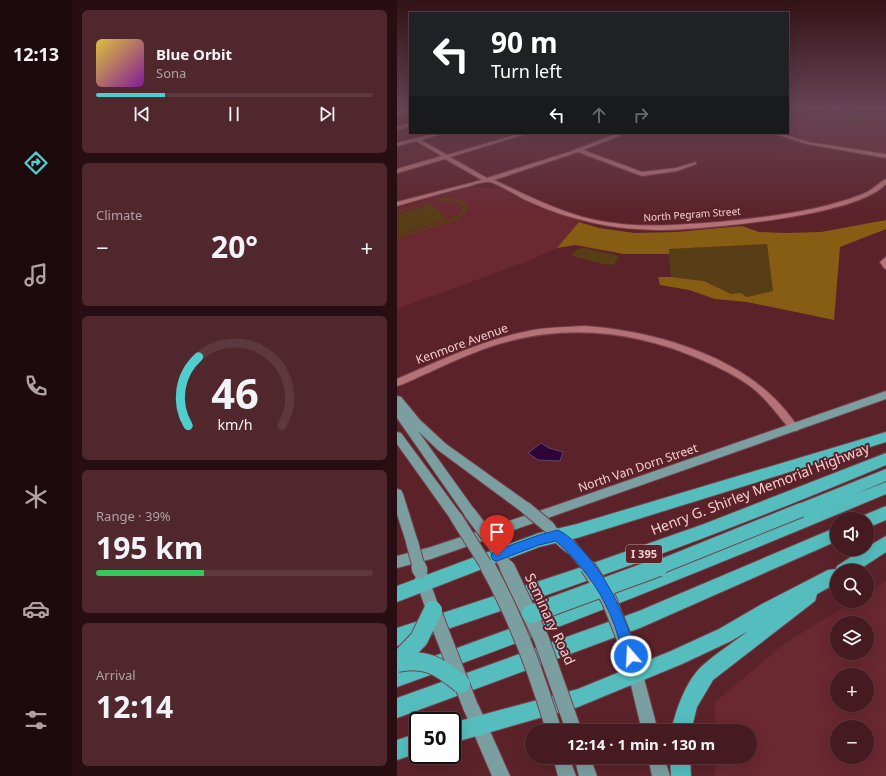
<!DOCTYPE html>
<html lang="en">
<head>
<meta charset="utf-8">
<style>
  body { margin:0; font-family:"Noto Sans",sans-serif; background:#4f272d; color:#f1f3f6; height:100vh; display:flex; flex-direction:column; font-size:15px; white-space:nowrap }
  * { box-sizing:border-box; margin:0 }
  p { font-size:13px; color:#b0a1a5 }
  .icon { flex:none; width:22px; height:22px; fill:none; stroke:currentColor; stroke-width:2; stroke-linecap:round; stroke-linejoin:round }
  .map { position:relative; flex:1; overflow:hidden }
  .panel { display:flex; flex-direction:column; gap:10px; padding:10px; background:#260e12; width:325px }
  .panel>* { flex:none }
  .guide { position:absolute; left:12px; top:12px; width:380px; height:122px; border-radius:0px; box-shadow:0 4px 16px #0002,0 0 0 1px #5d383e; background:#202124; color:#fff; overflow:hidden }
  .controls { position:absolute; left:433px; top:512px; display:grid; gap:8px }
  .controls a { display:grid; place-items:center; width:44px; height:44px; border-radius:50%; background:#451a20; box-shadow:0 4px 16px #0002,0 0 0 1px #5d383e; font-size:20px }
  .speed { position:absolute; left:12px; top:712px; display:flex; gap:8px; font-size:20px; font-weight:700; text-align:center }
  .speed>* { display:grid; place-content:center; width:52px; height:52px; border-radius:50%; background:#451a20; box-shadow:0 4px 16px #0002,0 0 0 1px #5d383e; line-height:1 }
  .speed .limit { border:2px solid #111; border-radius:6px; background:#fff; color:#111 }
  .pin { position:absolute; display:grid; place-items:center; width:34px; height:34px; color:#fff; margin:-41px -17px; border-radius:50% 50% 50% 0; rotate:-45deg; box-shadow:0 0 4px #0007 }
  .pin .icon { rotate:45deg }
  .me { position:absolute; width:44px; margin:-22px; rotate:341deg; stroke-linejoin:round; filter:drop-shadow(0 0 3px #0008) }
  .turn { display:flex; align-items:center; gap:14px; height:84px; padding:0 16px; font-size:18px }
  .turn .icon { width:52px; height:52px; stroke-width:2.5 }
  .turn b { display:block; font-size:28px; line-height:34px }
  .lanes { display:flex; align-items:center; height:38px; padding:0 16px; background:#0003; justify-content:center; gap:20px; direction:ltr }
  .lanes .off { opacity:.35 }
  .big { font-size:30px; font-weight:700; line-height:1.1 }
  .panel .card { flex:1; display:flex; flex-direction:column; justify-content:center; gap:6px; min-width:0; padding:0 14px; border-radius:6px; background:#4f272d }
  .panel .dial { align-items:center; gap:0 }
  .dial svg { height:104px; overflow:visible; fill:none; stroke:#5d383e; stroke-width:7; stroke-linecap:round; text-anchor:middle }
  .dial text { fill:#f1f3f6; stroke:none }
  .song { display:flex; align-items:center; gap:12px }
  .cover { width:48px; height:48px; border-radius:6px; background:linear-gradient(135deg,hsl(50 70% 55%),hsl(290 70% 35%)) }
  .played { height:4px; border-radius:2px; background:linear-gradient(90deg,#52cdcd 25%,#5d383e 25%) }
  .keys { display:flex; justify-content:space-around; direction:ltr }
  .heat { display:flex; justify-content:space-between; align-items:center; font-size:22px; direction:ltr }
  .charge { height:6px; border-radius:3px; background:linear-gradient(90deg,#34c759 39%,#5d383e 0) }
  .trip { position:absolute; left:128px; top:724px; width:232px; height:40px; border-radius:20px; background:#451a20; box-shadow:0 4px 16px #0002,0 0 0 1px #5d383e; font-weight:700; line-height:40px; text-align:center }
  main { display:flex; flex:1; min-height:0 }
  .tab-bar { display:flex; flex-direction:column; width:72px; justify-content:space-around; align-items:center; background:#1c0a0d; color:#b0a1a5 }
  .tab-bar .icon { width:28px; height:28px }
  .tab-bar .current { color:#52cdcd }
  .tab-bar b { font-size:18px; color:#f1f3f6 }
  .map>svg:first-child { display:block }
  .built { fill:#6a2831; fill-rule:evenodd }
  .green { fill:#583e17 }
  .forest { fill:#875c13 }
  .water { fill:#2d053b; stroke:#694268 }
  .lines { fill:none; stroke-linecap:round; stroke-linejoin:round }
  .minor-casing { stroke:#75424b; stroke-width:2 }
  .major-casing { stroke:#75424b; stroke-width:2 }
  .highway-casing { stroke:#75424b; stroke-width:2 }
  .minor { fill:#b47176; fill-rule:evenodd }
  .major { fill:#7b9fa1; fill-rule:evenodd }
  .highway { fill:#55bdbd; fill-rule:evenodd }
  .major-bridge-far1-casing { stroke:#75424b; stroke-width:14; stroke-linecap:butt }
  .major-bridge-casing { stroke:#75424b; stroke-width:17; stroke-linecap:butt }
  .highway-bridge-far1-casing { stroke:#75424b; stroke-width:16; stroke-linecap:butt }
  .highway-bridge-casing { stroke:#75424b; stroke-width:20; stroke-linecap:butt }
  .major-bridge-far1 { stroke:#7b9fa1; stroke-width:12 }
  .major-bridge { stroke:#7b9fa1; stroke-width:15 }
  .highway-bridge-far1 { stroke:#55bdbd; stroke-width:14 }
  .highway-bridge { stroke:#55bdbd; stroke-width:18 }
  .route { fill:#1a73e8; stroke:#114b97 }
  .labels { text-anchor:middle; stroke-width:4; stroke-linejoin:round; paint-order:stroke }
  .far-street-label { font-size:10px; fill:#f4cfd0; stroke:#5c222a }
  .shield { fill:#5c222a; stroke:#c69b9e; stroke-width:1 }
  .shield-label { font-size:11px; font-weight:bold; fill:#f4cfd0 }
  .street-label { font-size:12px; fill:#f4cfd0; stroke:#5c222a }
  .near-street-label { font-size:14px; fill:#f4cfd0; stroke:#5c222a }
</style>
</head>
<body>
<main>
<nav class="tab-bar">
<b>12:13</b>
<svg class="icon current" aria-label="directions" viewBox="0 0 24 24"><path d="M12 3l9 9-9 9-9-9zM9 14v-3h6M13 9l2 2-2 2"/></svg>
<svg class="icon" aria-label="music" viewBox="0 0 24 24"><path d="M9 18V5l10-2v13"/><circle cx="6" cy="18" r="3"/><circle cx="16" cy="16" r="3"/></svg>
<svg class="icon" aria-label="phone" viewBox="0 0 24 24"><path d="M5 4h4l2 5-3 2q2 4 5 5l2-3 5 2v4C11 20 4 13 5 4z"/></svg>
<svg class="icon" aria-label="climate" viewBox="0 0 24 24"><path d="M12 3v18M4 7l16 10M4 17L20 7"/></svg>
<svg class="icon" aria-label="car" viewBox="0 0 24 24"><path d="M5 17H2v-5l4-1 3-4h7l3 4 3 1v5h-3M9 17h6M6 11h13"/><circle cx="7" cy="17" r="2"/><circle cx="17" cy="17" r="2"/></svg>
<svg class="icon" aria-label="filters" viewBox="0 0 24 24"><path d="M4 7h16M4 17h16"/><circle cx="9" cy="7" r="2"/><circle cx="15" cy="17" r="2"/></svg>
</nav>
<section class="panel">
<div class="card">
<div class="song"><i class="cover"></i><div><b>Blue Orbit</b><p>Sona</p></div></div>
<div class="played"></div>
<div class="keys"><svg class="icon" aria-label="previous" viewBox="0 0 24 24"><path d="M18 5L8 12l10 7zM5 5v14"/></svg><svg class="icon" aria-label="pause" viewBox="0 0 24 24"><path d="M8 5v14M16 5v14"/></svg><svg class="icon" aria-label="next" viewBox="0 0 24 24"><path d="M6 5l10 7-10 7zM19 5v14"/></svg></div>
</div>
<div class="card"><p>Climate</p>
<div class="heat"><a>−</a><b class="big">20°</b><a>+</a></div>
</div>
<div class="card dial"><svg viewBox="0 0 100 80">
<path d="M14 69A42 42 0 1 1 86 69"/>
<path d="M14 69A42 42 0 0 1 22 16" stroke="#52cdcd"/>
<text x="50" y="56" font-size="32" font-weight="700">46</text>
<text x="50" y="72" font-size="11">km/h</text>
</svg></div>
<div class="card"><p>Range · 39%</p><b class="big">195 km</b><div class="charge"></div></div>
<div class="card"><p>Arrival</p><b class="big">12:14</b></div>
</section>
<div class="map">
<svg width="489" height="776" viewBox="0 0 489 776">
  <rect width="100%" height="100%" fill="#5c222a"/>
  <path class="built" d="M391 107H445L489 115V153L410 141 383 133H391Z
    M77 187 105 189 137 206 183 221 160 248 129 262 0 309V208L66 189Z
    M489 581V776H318V757H353V731H318V702L387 644 457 601H470V593ZM440 623H470V653H440ZM440 675H470V705H440ZM440 727H470V757H440Z"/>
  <path class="green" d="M435 107 477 115 469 124 445 122 432 118 431 112Z
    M47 198C55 198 67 198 70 207L69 213 59 220 0 239V236L54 219 64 212 66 207C56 191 14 209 0 213V211Z
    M34 204 50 219 0 235V215Z
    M370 244 376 291 350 297 344 293 334 294 307 281 274 277 271 249Z
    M187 248 219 255 222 258 217 264 211 265 175 256V254L181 249Z"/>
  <path class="forest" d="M489 220V229L443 247 437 320 350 302 318 299 292 290 263 285 261 277H274L307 281 334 294 344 293 350 297 376 291 370 244 272 249V254H227L178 245 160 248 182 222 202 228 238 233 280 232 345 226 362 232 388 233 424 232Z"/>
  <path class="water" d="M144 443 152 448 166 452 163 461 141 460 131 453Z"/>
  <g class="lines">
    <g class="minor-casing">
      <path id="minor" d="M11 107H13V110L0 115V112Z
        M13 123V126L0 130V127Z
        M40 133H47L24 140 50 155 125 133H132L53 157 90 178 172 152 217 135V133H221L222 136 186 150 245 172 279 168 299 162V164L280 171 245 176 181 152 97 180C130 195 161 212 198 220 239 229 280 225 321 222 370 217 420 212 466 194 476 190 481 183 489 179V184C460 216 311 229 266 230 243 230 220 228 197 223 175 218 152 211 131 201 122 197 101 184 93 182 87 181 79 184 73 186 48 192 24 199 0 206V202L85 180 48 159 0 173V169L45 156 19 141 0 146V143Z
        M375 133H382L411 142 489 154V158L410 144Z
        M489 257V269L487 268 483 262Z
        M188 326C257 331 343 355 389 411 393 416 398 422 402 428L400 431H394C381 415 369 398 353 386 338 375 321 367 305 360 243 333 179 324 113 341 85 348 59 360 33 372 22 376 11 383 0 386V379C44 360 88 339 136 330 153 327 171 327 188 326Z"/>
    </g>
    <g class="major-casing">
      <path id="major" d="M489 391V399L34 559 0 568V556L34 547 157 506Z
        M0 396 4 397 23 420 49 444 133 504 135 508 133 512 129 513 125 512 41 450 21 431 77 509 79 513 77 517 73 518 69 517 0 418Z
        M0 432 4 433 63 513 65 517 63 521 59 523 55 521 0 444Z
        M0 489 4 490 6 494 21 542 20 546 15 548 10 546 9 542 0 514Z
        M158 527C167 531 180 541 183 550L182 554 177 556C168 553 156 542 152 533L154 529Z
        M25 572 30 574 43 610 41 615 36 617 31 615 18 579 20 574Z
        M234 649 239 651 241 656 261 731H245L227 656 229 651Z
        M74 700 80 702 113 776H95L66 708 68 702Z
        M156 757H172L179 776H161Z
        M177 757H193L200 776H182Z
        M251 757H267L273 776H255Z"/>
    </g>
    <g class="highway-casing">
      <path id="highway" d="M489 432V442L180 538 142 547 0 602V586L142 533 180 524Z
        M489 453V465C329 533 165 591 0 646V628L185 567 307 524Z
        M489 469V481L456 495 489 482V494C327 562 165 628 0 687V669C136 622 270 570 403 516L399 515 397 510 399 505Z
        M489 506V520L470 528V519H463L465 516Z
        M440 527V541L243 628 0 718V698L242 611Z
        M489 536V552L460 571H440V583L420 594 418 601 316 680 300 707 294 731H274C279 710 288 683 304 667 318 654 336 643 351 631L334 641 285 664 181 707 55 743V723L181 689 274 651 322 629 365 604 431 570 439 569 440 566 466 549H470V547Z
        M21 733V753L0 760V740Z
        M273 757H293L294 776H274Z"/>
    </g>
    <use href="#minor" class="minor"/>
    <use href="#major" class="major"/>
    <use href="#highway" class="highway"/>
    <g class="major-bridge-far1-casing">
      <path id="major-bridge-far1" d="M129 508 153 528
        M73 513 97 545 110 568
        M59 517 91 568
        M15 542 22 568
        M177 550 192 568"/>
    </g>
    <g class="major-bridge-casing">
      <path id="major-bridge" d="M22 567 23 571
        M91 567C120 619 140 674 157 731
        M110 567 144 638 177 731
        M191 567 212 600 234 656
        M36 610 74 708"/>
    </g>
    <g class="highway-bridge-far1-casing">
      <path id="highway-bridge-far1" d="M260 568 404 510"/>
    </g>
    <g class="highway-bridge-casing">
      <path id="highway-bridge" d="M134 614 262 567
        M0 662 22 639 36 610
        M0 663C29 657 42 666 64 684"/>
    </g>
    <use href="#major-bridge-far1" class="major-bridge-far1"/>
    <use href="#major-bridge" class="major-bridge"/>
    <use href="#highway-bridge-far1" class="highway-bridge-far1"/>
    <use href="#highway-bridge" class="highway-bridge"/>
  </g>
  <linearGradient id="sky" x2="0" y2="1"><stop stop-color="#331317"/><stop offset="0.5" stop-color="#645"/><stop offset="1" stop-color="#645" stop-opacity="0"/></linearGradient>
  <rect width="489" height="216" fill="url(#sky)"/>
  <path class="route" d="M161 530C170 534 180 544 187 552 215 584 227 616 241 656L239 661 234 663 229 661C223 646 220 629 213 614 201 586 182 562 159 541L142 545 100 561 96 560 94 556 96 552 100 550 142 535Z"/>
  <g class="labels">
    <g class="far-street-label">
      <text transform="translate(295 214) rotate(-4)" y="4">North Pegram Street</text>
    </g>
    <rect class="shield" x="229" y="545" width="36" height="18" rx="3"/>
    <g class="shield-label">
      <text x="247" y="558">I 395</text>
    </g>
    <g class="street-label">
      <text transform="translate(65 344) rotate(-20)" y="4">Kenmore Avenue</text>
      <text transform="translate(241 468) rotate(-19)" y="4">North Van Dorn Street</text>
    </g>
    <g class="near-street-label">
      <text transform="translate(363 489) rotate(-21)" y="5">Henry G. Shirley Memorial Highway</text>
      <text transform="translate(153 619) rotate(65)" y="5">Seminary Road</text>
    </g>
  </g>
</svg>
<div class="controls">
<a><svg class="icon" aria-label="sound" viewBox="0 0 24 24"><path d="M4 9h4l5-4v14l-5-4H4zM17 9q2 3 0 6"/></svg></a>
<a><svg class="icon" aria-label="search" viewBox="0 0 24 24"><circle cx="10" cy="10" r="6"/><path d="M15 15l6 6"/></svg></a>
<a><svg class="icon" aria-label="layers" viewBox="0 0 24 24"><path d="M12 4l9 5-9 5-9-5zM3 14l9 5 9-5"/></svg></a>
<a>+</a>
<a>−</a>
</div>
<div class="speed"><div class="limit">50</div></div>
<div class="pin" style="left:100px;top:556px;background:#d93025"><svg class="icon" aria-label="arrive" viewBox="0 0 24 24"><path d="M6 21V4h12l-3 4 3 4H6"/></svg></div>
<svg class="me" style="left:234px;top:656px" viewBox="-20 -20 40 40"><circle r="17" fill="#1a73e8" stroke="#fff" stroke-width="3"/><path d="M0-11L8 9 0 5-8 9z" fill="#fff"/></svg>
<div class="trip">12:14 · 1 min · 130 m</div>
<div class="guide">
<div class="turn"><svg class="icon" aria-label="left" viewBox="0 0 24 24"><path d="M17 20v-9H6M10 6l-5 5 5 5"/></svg><div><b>90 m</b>Turn left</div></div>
<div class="lanes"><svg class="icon" aria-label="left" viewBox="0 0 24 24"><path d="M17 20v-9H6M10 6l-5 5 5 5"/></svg><svg class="icon off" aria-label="ahead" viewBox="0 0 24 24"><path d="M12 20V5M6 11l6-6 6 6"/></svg><svg class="icon off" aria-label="right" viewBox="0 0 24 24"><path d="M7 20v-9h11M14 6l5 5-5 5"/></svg></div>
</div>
</div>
</main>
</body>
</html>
